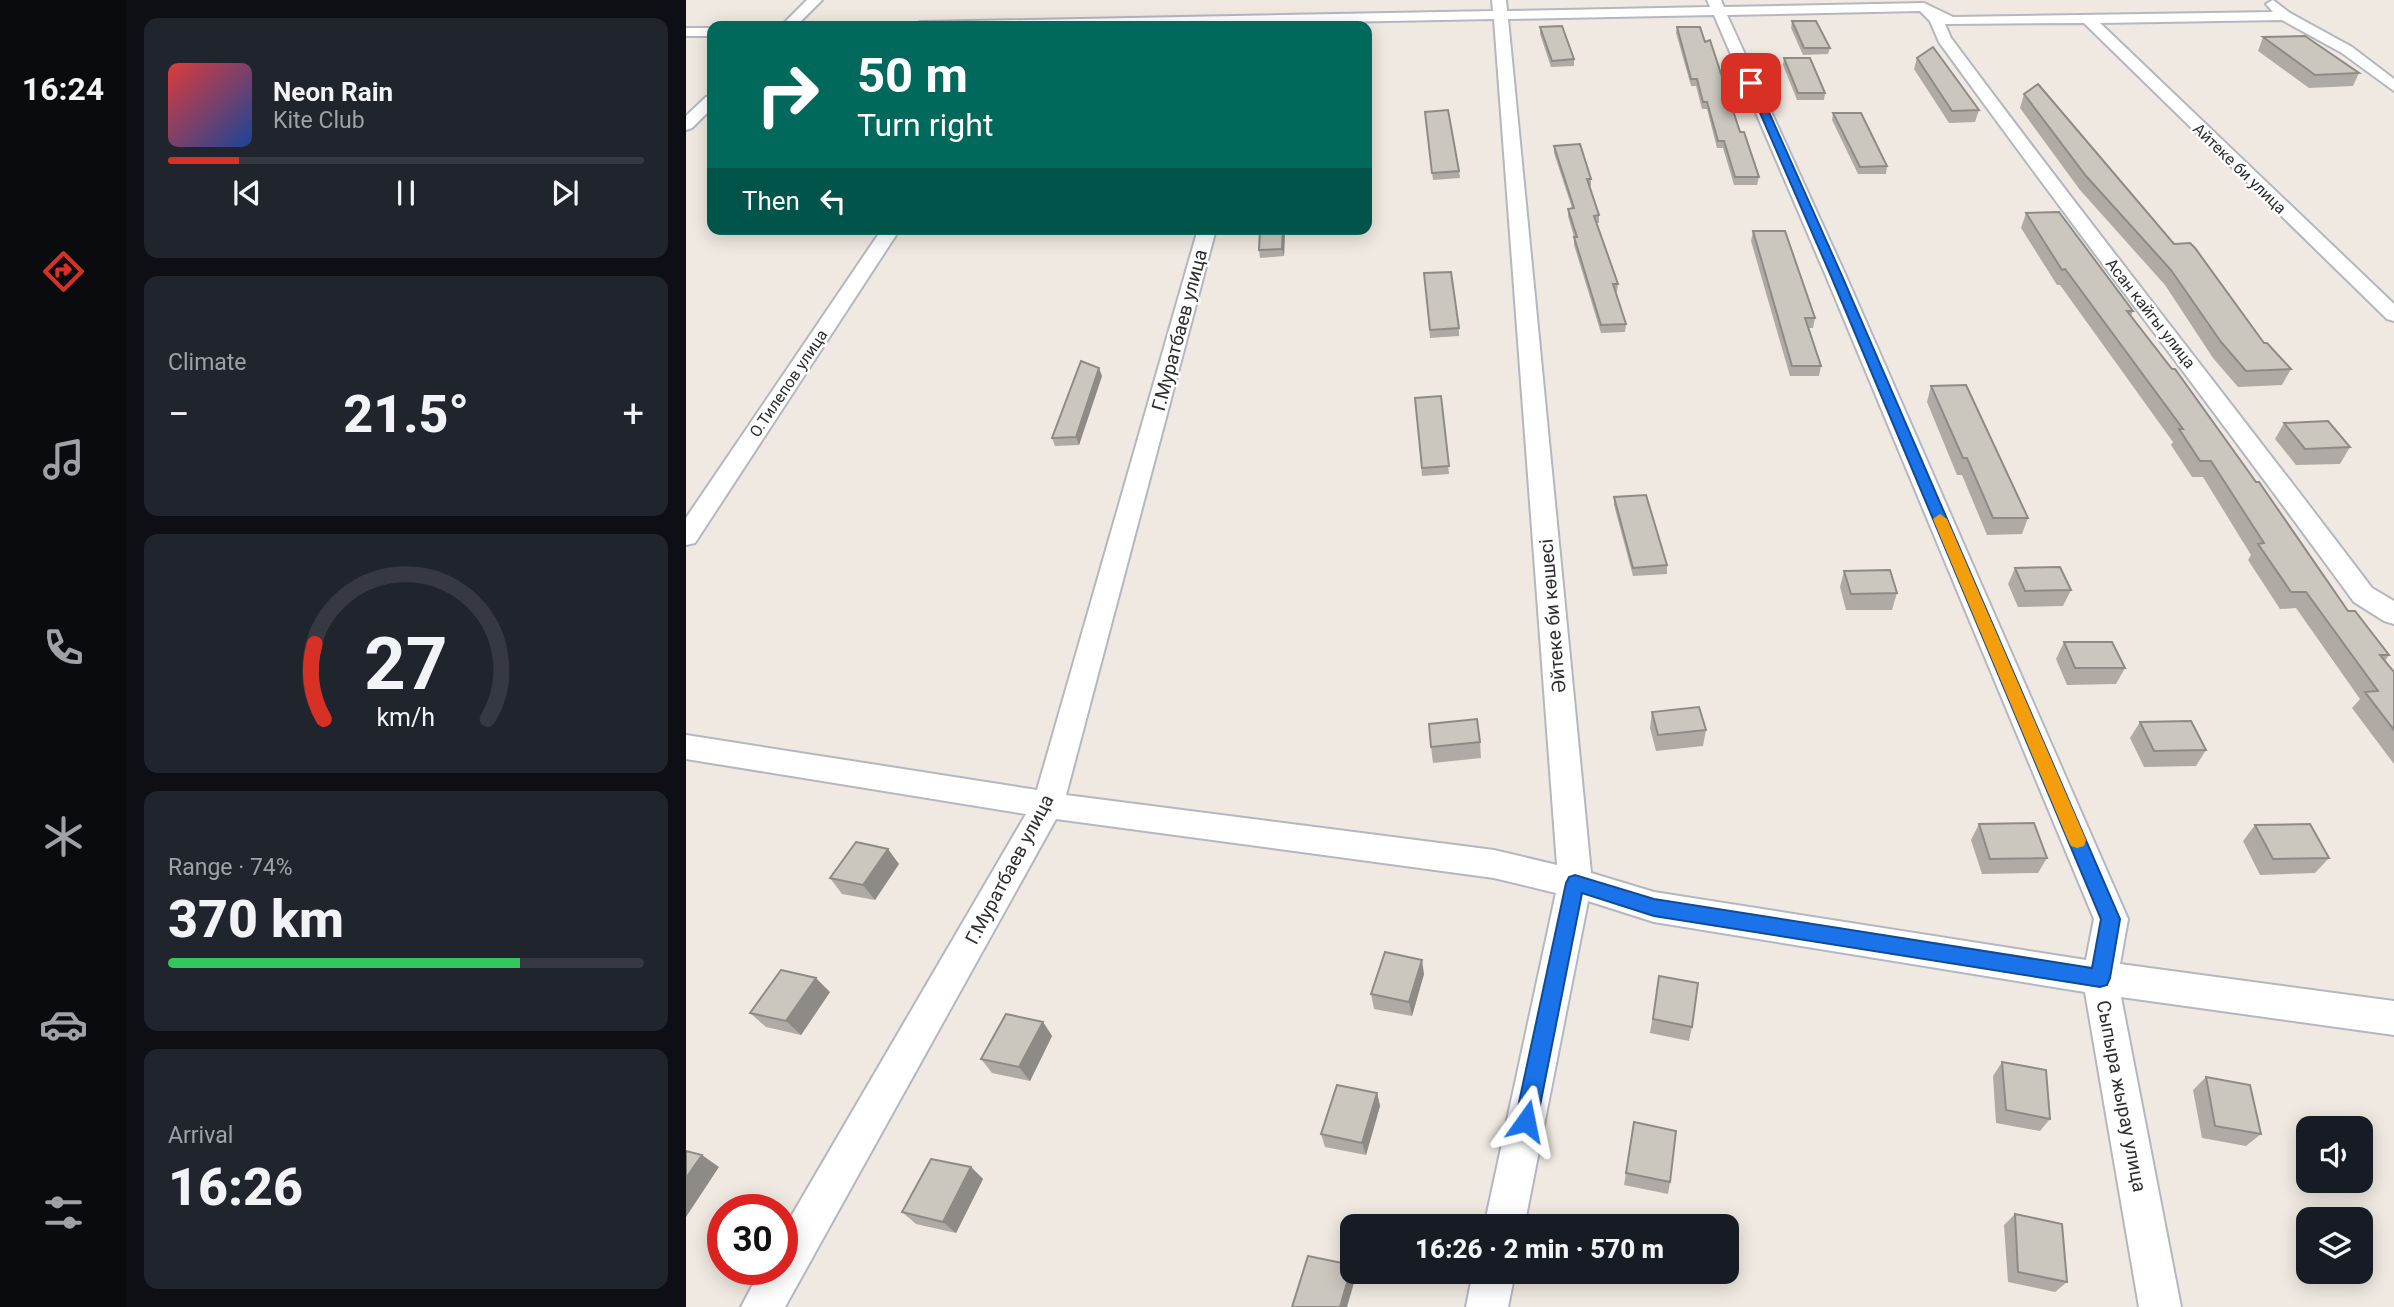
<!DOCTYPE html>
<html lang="en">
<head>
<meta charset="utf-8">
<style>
  body { margin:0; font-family:Roboto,sans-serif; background:#20242c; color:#f1f3f6; height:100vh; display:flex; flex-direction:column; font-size:26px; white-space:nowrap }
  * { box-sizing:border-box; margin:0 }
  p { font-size:23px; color:#9ea1a6 }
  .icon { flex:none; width:38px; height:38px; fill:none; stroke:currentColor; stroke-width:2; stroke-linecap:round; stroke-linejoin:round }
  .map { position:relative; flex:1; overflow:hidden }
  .side { display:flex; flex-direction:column; gap:18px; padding:18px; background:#0d0f14; width:560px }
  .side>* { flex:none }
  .banner { position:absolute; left:21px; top:21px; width:665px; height:214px; border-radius:14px; box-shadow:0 4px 18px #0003; background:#00695c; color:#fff; overflow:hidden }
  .buttons { position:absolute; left:1610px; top:1116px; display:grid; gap:14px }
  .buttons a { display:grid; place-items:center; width:77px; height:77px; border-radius:14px; background:#171b24; box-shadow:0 4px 18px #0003; font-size:35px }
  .speed { position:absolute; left:21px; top:1194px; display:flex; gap:14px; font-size:35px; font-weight:700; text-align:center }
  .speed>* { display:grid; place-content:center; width:91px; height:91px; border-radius:50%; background:#171b24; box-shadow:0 4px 18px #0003; line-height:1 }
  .speed .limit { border:10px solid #d22; background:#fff; color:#111 }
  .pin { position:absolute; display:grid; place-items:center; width:60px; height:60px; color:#fff; margin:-30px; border-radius:14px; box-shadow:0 4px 10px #0006 }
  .me { position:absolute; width:77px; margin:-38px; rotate:12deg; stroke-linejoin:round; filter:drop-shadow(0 0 5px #0008) }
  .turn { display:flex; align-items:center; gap:24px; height:147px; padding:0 35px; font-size:32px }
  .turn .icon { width:91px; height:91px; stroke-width:2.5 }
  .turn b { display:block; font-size:49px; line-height:60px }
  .then { display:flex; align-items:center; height:66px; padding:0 35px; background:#0003; gap:14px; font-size:26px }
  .big { font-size:52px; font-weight:800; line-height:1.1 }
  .side .widget { flex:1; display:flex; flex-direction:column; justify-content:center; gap:10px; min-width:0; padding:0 24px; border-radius:14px; background:#20242c }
  .side .dial { align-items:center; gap:0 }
  .dial svg { height:182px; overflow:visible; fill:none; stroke:#363941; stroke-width:7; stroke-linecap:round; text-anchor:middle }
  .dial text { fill:#f1f3f6; stroke:none }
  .song { display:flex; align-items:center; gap:21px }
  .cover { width:84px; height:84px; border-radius:10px; background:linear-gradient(135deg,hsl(0 70% 55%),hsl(220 70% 35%)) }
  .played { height:7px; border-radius:4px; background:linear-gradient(90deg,#d93025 15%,#363941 15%) }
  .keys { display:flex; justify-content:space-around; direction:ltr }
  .heat { display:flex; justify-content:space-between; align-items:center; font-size:38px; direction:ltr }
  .charge { height:10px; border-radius:5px; background:linear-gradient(90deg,#34c759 74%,#363941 0) }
  .trip { position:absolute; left:654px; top:1214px; width:399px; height:70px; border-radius:14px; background:#171b24; box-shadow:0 4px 18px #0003; font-weight:800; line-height:70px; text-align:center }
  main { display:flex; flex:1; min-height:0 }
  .tabs { display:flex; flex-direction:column; width:126px; justify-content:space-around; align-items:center; background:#090b0e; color:#9ea1a6 }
  .tabs .icon { width:49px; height:49px }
  .tabs .current { color:#d93025 }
  .tabs b { font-size:32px; color:#f1f3f6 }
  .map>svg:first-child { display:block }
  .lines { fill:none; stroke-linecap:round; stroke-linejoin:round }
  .minor-casing { stroke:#b4b7c1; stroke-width:4 }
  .minor { fill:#fff; fill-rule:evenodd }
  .wall { fill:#afaba4 }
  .shaded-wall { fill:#8e8b86 }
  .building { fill:#cbc7bf; stroke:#8e8b86; stroke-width:2 }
  .route { fill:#1a73e8; stroke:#114b97; stroke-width:2 }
  .slow { fill:#f59e0b }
  .labels { text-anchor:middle; stroke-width:5; stroke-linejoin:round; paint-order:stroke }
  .far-street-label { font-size:16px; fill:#2e2e2e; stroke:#fff }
  .street-label { font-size:19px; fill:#2e2e2e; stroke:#fff }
</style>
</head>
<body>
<main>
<nav class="tabs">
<b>16:24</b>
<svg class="icon current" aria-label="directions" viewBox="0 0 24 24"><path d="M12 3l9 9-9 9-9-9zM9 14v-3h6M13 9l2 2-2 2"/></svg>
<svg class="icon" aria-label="music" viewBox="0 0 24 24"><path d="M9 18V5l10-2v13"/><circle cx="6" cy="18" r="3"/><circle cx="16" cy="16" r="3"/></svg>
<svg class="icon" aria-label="phone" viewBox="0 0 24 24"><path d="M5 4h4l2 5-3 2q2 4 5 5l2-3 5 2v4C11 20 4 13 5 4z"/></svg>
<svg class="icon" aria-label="climate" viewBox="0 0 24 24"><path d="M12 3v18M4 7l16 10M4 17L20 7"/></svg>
<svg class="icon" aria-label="car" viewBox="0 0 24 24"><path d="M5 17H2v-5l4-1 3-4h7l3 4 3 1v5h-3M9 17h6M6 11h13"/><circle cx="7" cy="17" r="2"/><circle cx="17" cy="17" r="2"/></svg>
<svg class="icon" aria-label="filters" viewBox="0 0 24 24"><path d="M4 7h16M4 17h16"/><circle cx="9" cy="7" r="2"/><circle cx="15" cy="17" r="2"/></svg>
</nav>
<section class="side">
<div class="widget">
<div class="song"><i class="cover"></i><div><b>Neon Rain</b><p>Kite Club</p></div></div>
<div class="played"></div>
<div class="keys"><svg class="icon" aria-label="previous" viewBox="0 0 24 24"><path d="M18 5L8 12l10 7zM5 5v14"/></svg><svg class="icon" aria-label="pause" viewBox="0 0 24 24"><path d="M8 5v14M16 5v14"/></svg><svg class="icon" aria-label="next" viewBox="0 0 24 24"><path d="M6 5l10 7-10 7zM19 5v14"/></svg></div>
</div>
<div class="widget"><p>Climate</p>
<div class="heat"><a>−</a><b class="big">21.5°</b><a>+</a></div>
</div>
<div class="widget dial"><svg viewBox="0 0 100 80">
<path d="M14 69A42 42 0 1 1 86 69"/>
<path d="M14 69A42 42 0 0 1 10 36" stroke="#d93025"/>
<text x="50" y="56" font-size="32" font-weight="700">27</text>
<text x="50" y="72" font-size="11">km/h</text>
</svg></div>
<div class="widget"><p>Range · 74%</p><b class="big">370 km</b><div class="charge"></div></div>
<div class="widget"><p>Arrival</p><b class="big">16:26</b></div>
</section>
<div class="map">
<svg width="1708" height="1307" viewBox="0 0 1708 1307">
  <rect width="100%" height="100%" fill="#efe9e1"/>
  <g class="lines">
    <g class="minor-casing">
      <path id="minor" d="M121 0H136L110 26H95Z
        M806 0H820L821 11 1024 7 1021 0H1035L1038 7 1238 3 1267 17 1587 12 1580 4 1587 0 1604 13 1666 47 1708 79V91L1656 53 1596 20 1414 23 1708 304V321L1701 319 1398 23 1259 24 1265 38C1403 224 1547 404 1686 588L1708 601V624L1698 621 1668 602C1531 414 1389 230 1253 42L1244 21 1234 11 1041 15 1160 276 1442 919 1434 964 1708 1001V1035L1435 997 1495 1307H1453L1399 992 968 922 902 901 838 1227H798L870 893 808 878 370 819 99 1307H55L75 1269H96V1232L340 814 0 759V735L351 790 512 229H530L380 795 808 850 871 865 808 19 442 26H227L234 22 807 11ZM1028 15 1140 276 1408 919 1400 960 968 892 905 873 822 19Z
        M0 28H26V36H0Z
        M26 95V108L6 128 0 130V116L20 97Z
        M196 229H214L9 543 0 545V518Z
        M787 1272H829L822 1307H780Z"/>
    </g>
    <use href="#minor" class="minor"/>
  </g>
  <path class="wall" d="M1106 21 1144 48 1142 54 1117 55 1105 28Z
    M854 27 888 59V66L865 67 854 34Z
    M991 27 1019 42 1073 177 1071 185H1048L1037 148H1031L1021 109H1016L1010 86H1005L990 33Z
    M1577 37 1673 73 1667 86 1623 88 1572 51Z
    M1098 58 1139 93 1138 100H1111L1097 65Z
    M1231 58 1293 110 1289 122 1263 123 1228 69Z
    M1338 94 1488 244 1578 343 1605 369 1596 385 1552 387 1527 358 1479 285 1394 190 1334 108Z
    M739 112 773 171 774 178 747 180Z
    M1147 113 1201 166 1200 174H1172L1146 120Z
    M868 146 905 179V186H903L913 215V223H911L932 284 931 292H929L940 324 939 332 915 333 888 245V237L882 216V209L886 208 868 153Z
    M1340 213 1447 311 1445 316 1662 611 1703 655 1699 661 1708 672V764L1666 708 1674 699 1610 608 1594 609 1562 560 1565 555 1517 477H1506L1485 445 1487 442 1374 285H1371L1335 228Z
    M574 229H599L598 256 574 258 573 250Z
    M1067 231 1129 318 1127 328H1123L1135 366 1133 376H1104L1065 241Z
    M738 273 773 328V336L744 338Z
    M416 376 393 445 369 446 366 438Z
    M1245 386 1342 518 1336 534 1301 535 1276 475H1271L1241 402Z
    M755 396 763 474 736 476 729 398Z
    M1598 423 1664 447 1654 464 1610 465 1589 439Z
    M928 497 981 565V574L947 576 928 505Z
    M1329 568 1385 590 1377 606 1332 607 1322 584Z
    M1158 571 1211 593 1206 610H1160L1154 587Z
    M1378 642 1439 668 1430 684 1381 685 1370 659Z
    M966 712 1020 730 1017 746 970 751 964 728Z
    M1454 722 1520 750 1510 766 1458 767 1444 738Z
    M794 742 795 758 747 763 745 747Z
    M1293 824 1361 858 1352 873 1296 874 1285 840Z
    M1569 825 1643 858 1629 873 1574 875 1557 841Z
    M213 864 189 900 156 894 144 878Z
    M738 974 726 1016 688 1009 685 994Z
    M973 976 1006 1027 1003 1041 964 1033Z
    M144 992 115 1035 80 1027 64 1013Z
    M357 1022 366 1036 344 1081 306 1073 295 1059Z
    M1316 1062 1364 1119 1354 1131 1310 1123 1307 1076Z
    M1520 1077 1575 1134 1560 1146 1516 1138 1507 1090Z
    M691 1093 694 1106 680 1155 639 1147 635 1134Z
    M948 1122 984 1182 982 1194 938 1185Z
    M285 1167 297 1179 270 1233 230 1224 216 1212Z
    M1329 1214 1381 1282 1369 1292 1322 1282 1318 1225Z"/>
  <path class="shaded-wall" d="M597 229H599L598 256 596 249Z
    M413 368 416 376 393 445 390 437Z
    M202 849 213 864 189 900 177 885Z
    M736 960 738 974 726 1016 723 1002Z
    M130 978 144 992 115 1035 100 1021Z
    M357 1022 366 1036 344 1081 333 1067Z
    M691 1093 694 1106 680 1155 676 1143Z
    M16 1155 33 1167 0 1217V1178Z
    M285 1167 297 1179 270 1233 257 1222Z
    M666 1265 667 1272H668L670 1276 661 1307H654Z"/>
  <path class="building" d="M1106 21H1130L1144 48H1118Z
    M876 26 888 59 866 61 854 27Z
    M991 27H1014L1019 42 1024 40 1054 132H1058L1073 177H1049L1038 141H1032L1021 102H1017L1011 79H1005Z
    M1619 36 1673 73 1629 75 1577 37Z
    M1247 47 1293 110 1266 111 1231 58Z
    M1098 58H1124L1139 93H1112Z
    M1352 84 1488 244 1504 243 1509 248 1578 343H1581L1605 369 1560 371 1535 342 1485 270 1400 176 1338 94Z
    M762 110 773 171 746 173 739 112Z
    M1147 113H1175L1201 166 1174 167Z
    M894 144 905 179H901L913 215 908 216 932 284H927L940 324 915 325 888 237H891L882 209 888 208 868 146Z
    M1373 212 1447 311H1441L1486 369H1489L1570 482H1573L1662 611H1669L1703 655H1694L1708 672V730L1679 692 1692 691 1620 592H1605L1572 544 1578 543 1525 461H1514L1493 429H1497L1379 269 1376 270 1340 213Z
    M574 229H597L596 249 573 250Z
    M1067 231H1099L1129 318H1119L1135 366H1106Z
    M765 272 773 328 744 330 738 273Z
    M395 361 413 368 390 437 366 438Z
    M1280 385 1342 518H1307L1281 458H1277L1245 386Z
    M755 396 763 466 736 468 729 398Z
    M1642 421 1664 447 1619 449 1598 423Z
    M960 495 981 565 947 568 928 497Z
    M1374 567 1385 590 1339 591 1329 568Z
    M1204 570 1211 593 1165 594 1158 571Z
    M1378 642H1426L1439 668H1389Z
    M1013 707 1020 730 972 735 966 712Z
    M791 719 794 742 745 747 743 724Z
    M1505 721 1520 750 1468 751 1454 722Z
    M1348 823 1361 858 1304 859 1293 824Z
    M1624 824 1643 858 1587 859 1569 825Z
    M170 842 202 849 177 885 144 878Z
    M699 952 736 960 723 1002 685 994Z
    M95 970 130 978 100 1021 64 1013Z
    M973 976 1012 983 1006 1027 967 1019Z
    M320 1014 357 1022 333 1067 295 1059Z
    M1316 1062 1360 1070 1364 1119 1320 1110Z
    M1520 1077 1564 1085 1575 1134 1529 1126Z
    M651 1085 691 1093 676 1143 635 1134Z
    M948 1122 990 1131 984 1182 940 1173Z
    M0 1151 16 1155 0 1178Z
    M245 1159 285 1167 257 1222 216 1212Z
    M1329 1214 1376 1224 1381 1282 1332 1272Z
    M622 1256 666 1265 654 1307H606Z"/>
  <path class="route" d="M1065 81 1070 83 1156 276 1434 919 1424 978 1421 985 1414 987 968 916 896 893 851 1121 848 1129 840 1132 832 1129 829 1121 880 883 883 877 889 875 968 899 1406 968 1415 919 1145 276 1061 83Z"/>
  <path class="slow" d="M1254 514 1261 519 1400 840 1398 846 1391 848 1385 846 1382 840 1247 519Z"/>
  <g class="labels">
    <g class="far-street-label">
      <text transform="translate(1554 168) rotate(44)" y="6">Айтеке би улица</text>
      <text transform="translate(1465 313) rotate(52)" y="6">Асан кайгы улица</text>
      <text transform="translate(102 383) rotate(-56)" y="6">О.Тилепов улица</text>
    </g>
    <g class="street-label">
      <text transform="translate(493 330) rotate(-75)" y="7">Г.Муратбаев улица</text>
      <text transform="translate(866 616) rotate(-95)" y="7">Әйтеке би көшесі</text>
      <text transform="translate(323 869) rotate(-62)" y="7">Г.Муратбаев улица</text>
      <text transform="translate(1436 1096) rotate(79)" y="7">Сыпыра жырау улица</text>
    </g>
  </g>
</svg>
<div class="buttons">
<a><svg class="icon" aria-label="sound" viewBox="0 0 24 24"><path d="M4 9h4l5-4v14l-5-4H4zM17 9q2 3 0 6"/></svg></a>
<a><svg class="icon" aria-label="layers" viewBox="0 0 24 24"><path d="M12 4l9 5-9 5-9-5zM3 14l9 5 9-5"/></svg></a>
</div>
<div class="speed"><div class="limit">30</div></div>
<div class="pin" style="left:1065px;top:83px;background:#d93025"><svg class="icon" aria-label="arrive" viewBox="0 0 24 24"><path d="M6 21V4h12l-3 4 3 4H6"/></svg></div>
<svg class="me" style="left:840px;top:1121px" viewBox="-20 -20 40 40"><path d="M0-17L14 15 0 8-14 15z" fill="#1a73e8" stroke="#fff" stroke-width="4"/></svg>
<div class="trip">16:26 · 2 min · 570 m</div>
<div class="banner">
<div class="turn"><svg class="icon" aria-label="right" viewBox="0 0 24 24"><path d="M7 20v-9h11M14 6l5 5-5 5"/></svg><div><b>50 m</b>Turn right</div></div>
<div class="then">Then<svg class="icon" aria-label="left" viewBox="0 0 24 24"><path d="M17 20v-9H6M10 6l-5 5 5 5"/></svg></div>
</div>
</div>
</main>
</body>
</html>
